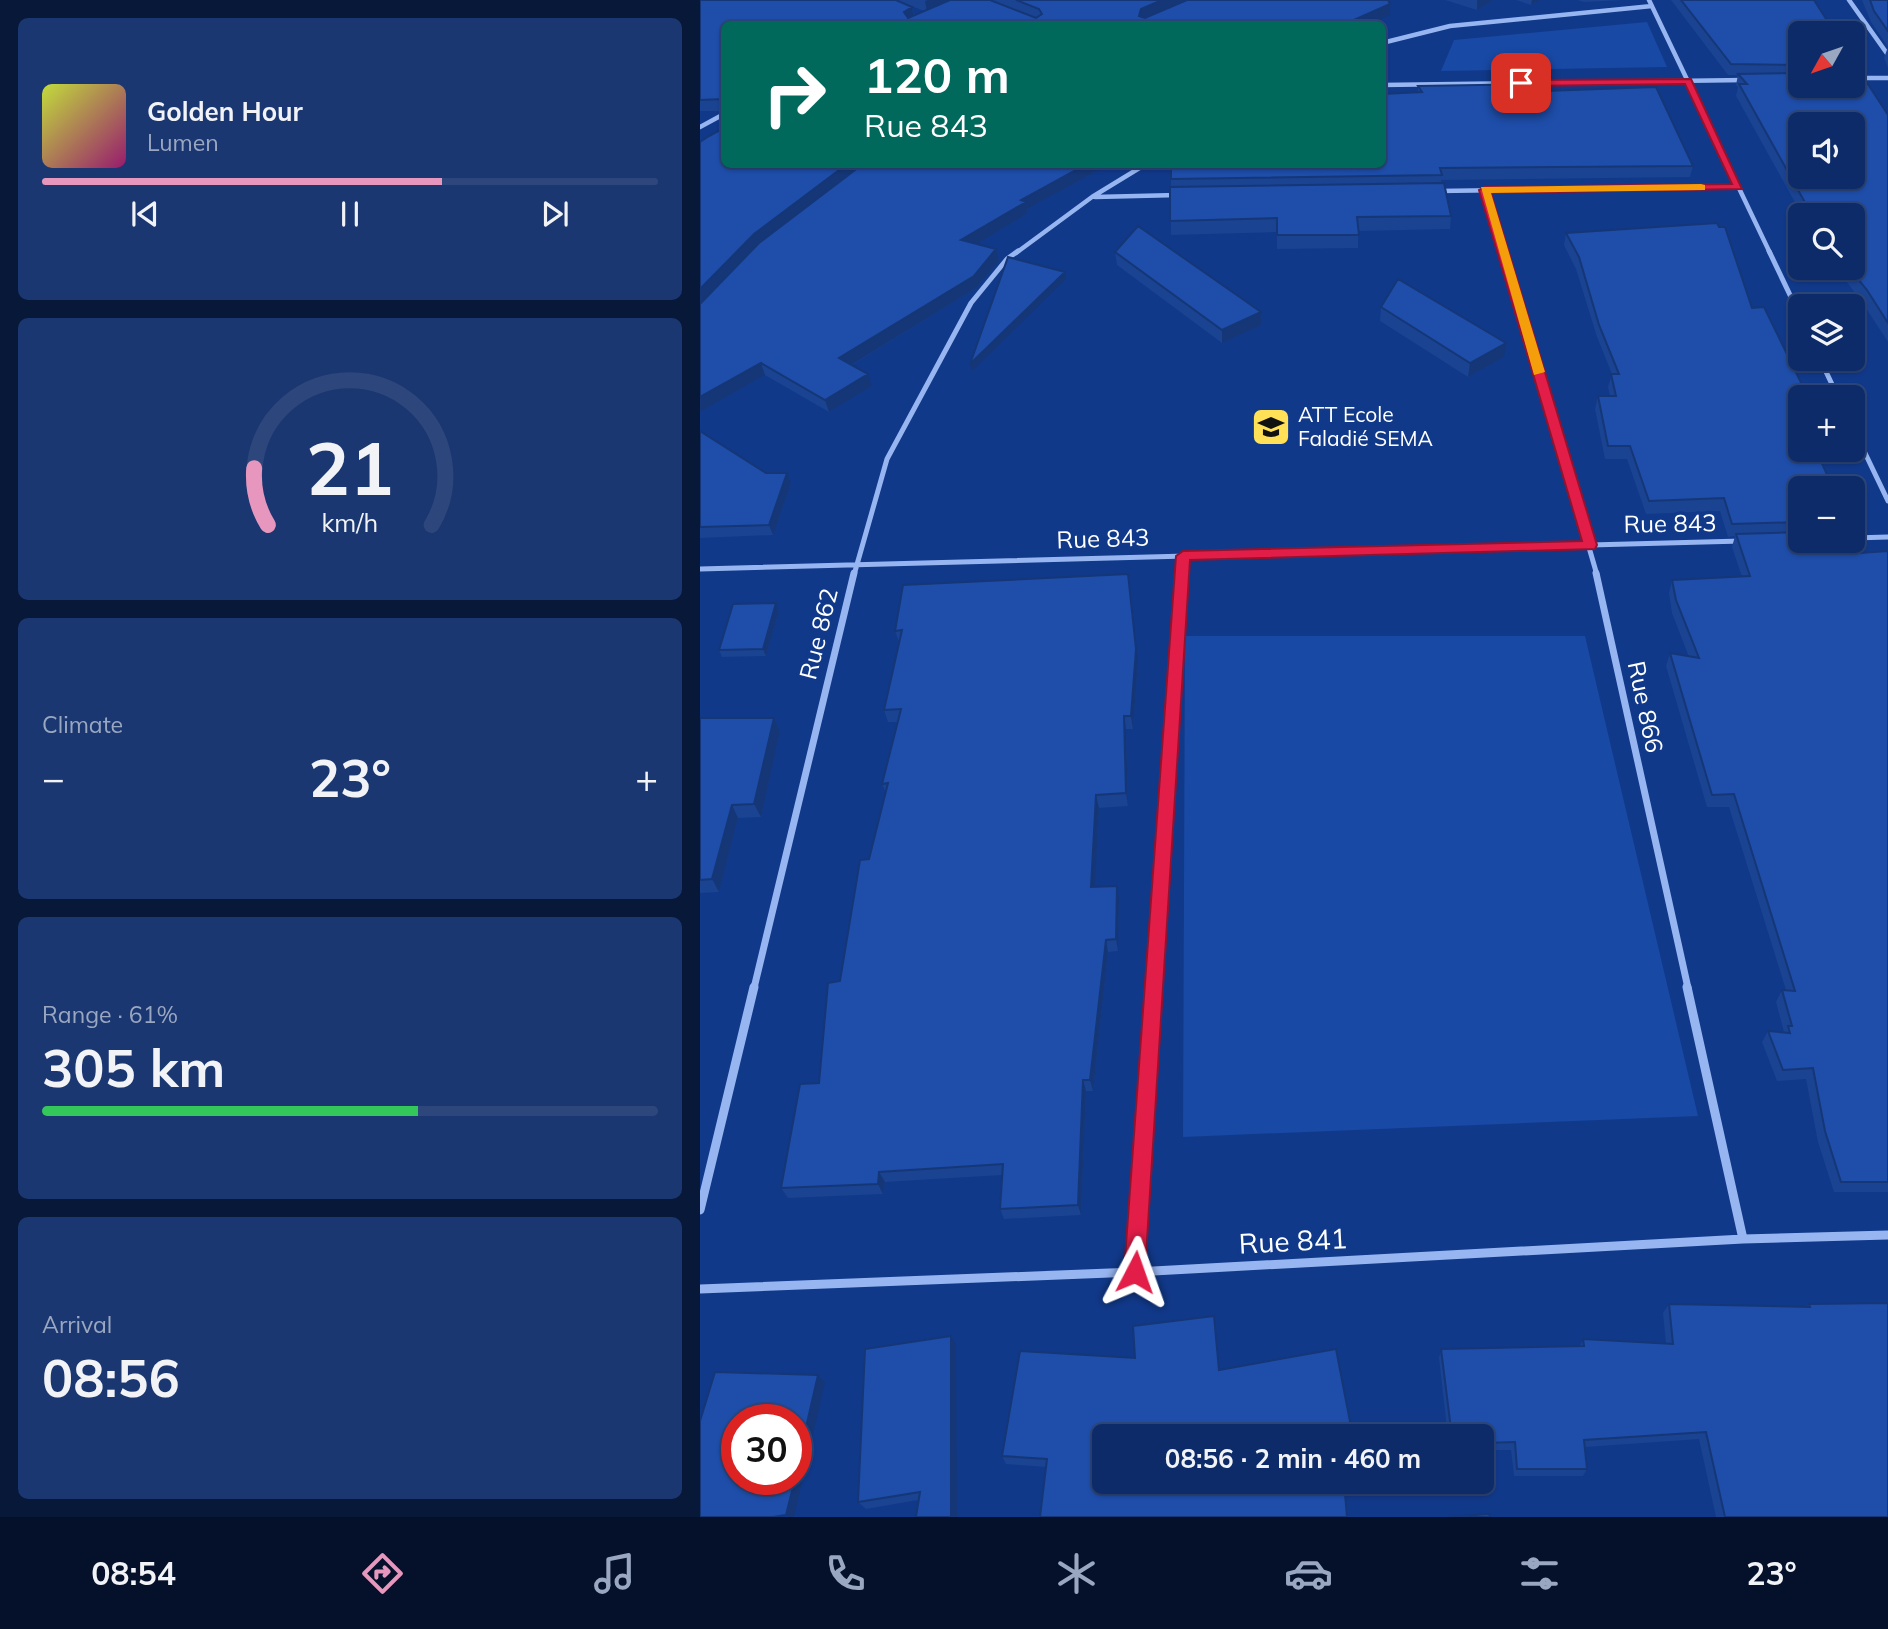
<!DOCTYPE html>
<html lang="en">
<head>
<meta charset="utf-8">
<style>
  body { margin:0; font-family:Mulish,sans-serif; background:#1b3771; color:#f1f3f6; height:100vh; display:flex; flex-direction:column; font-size:26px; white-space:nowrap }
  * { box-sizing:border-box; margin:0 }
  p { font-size:23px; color:#9aa7c0 }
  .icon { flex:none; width:38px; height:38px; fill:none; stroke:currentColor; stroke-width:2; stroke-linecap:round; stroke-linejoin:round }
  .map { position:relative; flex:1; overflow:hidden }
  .panel { display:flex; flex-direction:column; gap:18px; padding:18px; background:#071839; width:700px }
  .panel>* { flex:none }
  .hud { position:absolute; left:21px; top:21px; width:665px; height:147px; border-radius:10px; box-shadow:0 2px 5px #0004,0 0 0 2px #2d477c; background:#00695c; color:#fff; overflow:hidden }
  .needle { width:46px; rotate:230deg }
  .controls { position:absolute; left:1088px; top:21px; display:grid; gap:14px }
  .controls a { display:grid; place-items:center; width:77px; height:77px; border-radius:10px; background:#0d2b68; box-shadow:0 2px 5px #0004,0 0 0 2px #2d477c; font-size:35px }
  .speed { position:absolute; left:21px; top:1404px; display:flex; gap:14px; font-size:35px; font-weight:700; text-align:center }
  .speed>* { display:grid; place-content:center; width:91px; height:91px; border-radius:50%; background:#0d2b68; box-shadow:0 2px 5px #0004,0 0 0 2px #2d477c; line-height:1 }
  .speed .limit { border:10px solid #d22; background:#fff; color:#111 }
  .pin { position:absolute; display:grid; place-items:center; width:60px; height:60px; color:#fff; margin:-30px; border-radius:14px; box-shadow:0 4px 10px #0006 }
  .me { position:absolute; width:77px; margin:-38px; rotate:4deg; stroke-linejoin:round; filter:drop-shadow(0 0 5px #0008) }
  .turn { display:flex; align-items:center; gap:24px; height:147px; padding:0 28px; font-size:32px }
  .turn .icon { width:91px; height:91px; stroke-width:2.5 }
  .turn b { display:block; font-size:49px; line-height:60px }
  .big { font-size:52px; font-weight:700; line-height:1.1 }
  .panel .tile { flex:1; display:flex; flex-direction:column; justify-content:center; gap:10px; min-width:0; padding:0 24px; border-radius:10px; background:#1b3771 }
  .panel .dial { align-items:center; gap:0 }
  .dial svg { height:182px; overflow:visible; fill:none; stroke:#2d477c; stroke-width:7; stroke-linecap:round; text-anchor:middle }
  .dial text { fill:#f1f3f6; stroke:none }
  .song { display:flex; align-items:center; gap:21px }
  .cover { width:84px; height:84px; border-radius:10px; background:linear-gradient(135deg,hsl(70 70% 55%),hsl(320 70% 35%)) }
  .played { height:7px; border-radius:4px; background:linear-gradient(90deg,#e797bd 65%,#2d477c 65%) }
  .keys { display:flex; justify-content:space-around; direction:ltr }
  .heat { display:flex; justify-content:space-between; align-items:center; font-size:38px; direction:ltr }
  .charge { height:10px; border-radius:5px; background:linear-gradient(90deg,#34c759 61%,#2d477c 0) }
  .trip { position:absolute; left:392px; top:1424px; width:402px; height:70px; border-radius:10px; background:#0d2b68; box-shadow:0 2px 5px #0004,0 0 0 2px #2d477c; font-weight:700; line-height:70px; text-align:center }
  .dock { display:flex; height:112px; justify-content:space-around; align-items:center; background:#05112a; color:#9aa7c0 }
  .dock .icon { width:49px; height:49px }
  .dock .current { color:#e797bd }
  .dock b { font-size:32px; color:#f1f3f6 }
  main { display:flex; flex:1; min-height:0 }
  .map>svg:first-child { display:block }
  .green { fill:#1849a5 }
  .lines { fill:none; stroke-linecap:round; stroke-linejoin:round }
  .street-far3 { stroke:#97b6f1; stroke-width:4.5 }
  .street-far2 { stroke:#97b6f1; stroke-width:5 }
  .street-far1 { stroke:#97b6f1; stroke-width:7 }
  .street { stroke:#97b6f1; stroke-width:9 }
  .wall { fill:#1a4392; fill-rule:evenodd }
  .shaded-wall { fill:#153777 }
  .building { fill:#1e4eaa; stroke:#153777; stroke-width:2; fill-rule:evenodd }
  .route { fill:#e11d48; stroke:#92132f; stroke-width:2 }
  .slow { fill:#f59e0b }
  .labels { text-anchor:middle; stroke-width:7; stroke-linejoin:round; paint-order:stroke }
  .far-poi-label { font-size:21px; fill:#fff; stroke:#11398a; text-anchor:start }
  .street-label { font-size:24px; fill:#fff; stroke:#11398a }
  .near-street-label { font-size:28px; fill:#fff; stroke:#11398a }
</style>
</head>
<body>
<main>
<section class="panel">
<div class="tile">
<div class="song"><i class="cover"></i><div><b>Golden Hour</b><p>Lumen</p></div></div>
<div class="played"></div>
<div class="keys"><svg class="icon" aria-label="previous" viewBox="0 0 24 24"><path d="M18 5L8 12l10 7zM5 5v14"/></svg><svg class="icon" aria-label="pause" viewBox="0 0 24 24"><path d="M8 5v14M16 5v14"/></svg><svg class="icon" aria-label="next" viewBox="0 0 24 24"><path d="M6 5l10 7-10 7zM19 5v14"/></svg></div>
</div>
<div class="tile dial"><svg viewBox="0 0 100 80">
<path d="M14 69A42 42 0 1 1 86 69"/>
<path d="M14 69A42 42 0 0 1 8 44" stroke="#e797bd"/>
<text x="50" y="56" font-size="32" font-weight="700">21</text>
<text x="50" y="72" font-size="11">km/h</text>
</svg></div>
<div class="tile"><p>Climate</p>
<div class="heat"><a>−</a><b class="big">23°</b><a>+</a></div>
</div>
<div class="tile"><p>Range · 61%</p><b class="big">305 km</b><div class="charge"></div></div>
<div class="tile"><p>Arrival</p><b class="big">08:56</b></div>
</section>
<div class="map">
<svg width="1188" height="1517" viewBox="0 0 1188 1517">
  <rect width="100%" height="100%" fill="#11398a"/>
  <path class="green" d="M947 22 967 67 741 71 754 40Z
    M485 636H885L998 1116 483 1137Z"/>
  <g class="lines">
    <path class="street-far3" d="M949 0 1070 253
      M1149 0 1188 55
      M682 43 750 26 952 6
      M1153 78H1188
      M682 85 1046 80
      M0 127 24 114
      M785 190 804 253
      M738 191 1038 187
      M395 197 478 195
      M316 253 392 197 446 164"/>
    <path class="street-far2" d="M803 251 897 575
      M1069 251 1101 318
      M1120 359 1138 397
      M1153 428 1188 501
      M1153 538 1188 537
      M0 569 1042 541
      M154 575 187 459 271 303 307 259 318 251
      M482 575 483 556"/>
    <path class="street-far1" d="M896 573 988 988
      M54 988 154 573
      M454 988 482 573"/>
    <path class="street" d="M987 987 1043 1239
      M0 1210 54 987
      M435 1272 454 987
      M0 1289 435 1272 1043 1239 1188 1235"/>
  </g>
  <path class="wall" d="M0 0H688L690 4V15L24 24V111H0ZM201 2 224 11 214 15 212 7Z
    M745 0H793L777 10Z
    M816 0H841L831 5Z
    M877 0H924L884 2Z
    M971 0H1114L1101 33V86L1188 115V342L1162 302 1136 268H1153V215H1102L1036 96 1038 87 1036 85 1038 75H1028Z
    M1162 0H1188V47L1171 22Z
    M1188 47V68L1184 58Z
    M718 86 845 91 993 166 990 177 741 180V183L751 216 750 229 658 231V248L577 249V232L471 235V179L718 93Z
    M0 142 24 164H410L327 209 328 213 277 244 296 249 299 261 276 288 152 365 172 386 129 412 65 375 0 412Z
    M866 233 1101 450H1141L1138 458H1120L1101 488V541L1161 553 1188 551V1192H1134L1118 1142 1106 1079 1077 1081 1062 1042 1068 1031 1084 1032 1076 1002 1082 990H1086L1029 807H1007L966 666 970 653 989 657 972 613 969 593 972 580 1042 577 1032 547 1035 536 1028 537 1020 511 946 514 927 459H905L895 409 898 396H910L908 387 912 374 897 337 876 269 864 245Z
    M415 252 561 312V325L522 343 417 265Z
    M681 307 804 357 768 377 680 321Z
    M0 431 66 473 91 483 73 535 0 538Z
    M203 585 438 662 433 729H426L428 806 399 808 394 887 419 899 418 951 408 952 393 1091H386L381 1215 304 1219 300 1209 302 1175 185 1182 183 1194 88 1198 81 1188 119 1083 140 981 186 793 182 784 197 722H188L184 710 199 642 195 631Z
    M76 603 79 611 66 656 22 657 19 650Z
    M0 718H74L80 731 61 817 38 818 19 892 0 893Z
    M969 1304 1106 1307 1109 1304 1188 1517H1016L999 1439 885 1447 887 1469 883 1476H814L811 1450H782V1437H748L739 1358 741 1349 880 1346 883 1339 966 1343 963 1313Z
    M514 1316 404 1437 346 1467 306 1464 302 1456 435 1358Z
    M256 1345 218 1500 166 1509 158 1502Z"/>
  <path class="shaded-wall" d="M228 0H255L227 12 225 1Z
    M462 0H489L442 20 439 16 441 9Z
    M777 0H793L777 10Z
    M832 0H841L831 5Z
    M690 4V15L668 24H645Z
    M212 7 214 18 206 23 204 12Z
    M147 164H165L0 305V289L54 234Z
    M387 164H410L327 209 328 213 264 252 261 240 321 200Z
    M296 249 299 261 276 288 143 370 139 358Z
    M365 272 366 279 272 371 270 364Z
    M561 312V325L522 343V330Z
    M806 343 804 357 768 377 770 363Z
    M61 363 65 375 0 412V397Z
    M168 374 172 386 129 412 125 400Z
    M87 473 91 483 73 535 69 525Z
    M428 574 438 662 433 729 431 716Z
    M76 603 79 611 66 656 63 649Z
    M424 716 426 729 428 806 426 793Z
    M74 718 80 731 61 817 54 804Z
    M396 795 399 808 394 899 391 887Z
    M32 805 38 818 19 892 12 879Z
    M417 886 419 899 418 951 416 939Z
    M406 940 408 952 393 1091 390 1080Z
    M383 1080 386 1091 381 1215 378 1205Z
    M179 1172 185 1182 183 1194 178 1184Z
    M251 1336 256 1345 257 1517H251Z
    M118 1375 125 1382 94 1517H89L86 1515 95 1479H96V1471Z"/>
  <path class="building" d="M0 0H196L212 7 204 12 208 18 250 0H290L336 18 342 14 339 9 316 0H462L441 9 439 16 445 18 487 0H688L690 4 645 24H24V99L0 100Z
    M981 0H1114L1135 33H1101V65L1031 64Z
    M1170 0H1188V31L1174 11Z
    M1153 70 1160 72 1188 115V323L1167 290 1149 268H1153V215H1112L1039 84H1047L1038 74 1101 73V86H1153ZM1101 124H1153V177H1101Z
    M843 84 845 91 956 87 993 166 740 168 742 175 471 179V164H682V94L722 92 718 86Z
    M24 128V164H147L54 234 0 289V142L9 136Z
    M163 164H387L321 200 326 202 261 240 296 249 274 276 139 358 168 374 125 400 61 363 0 397V304L59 243Z
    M744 183 751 216 657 217 659 235H577V218L470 221V187Z
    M1017 223 1019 227H1025L1052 308 1064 307 1108 397H1101V450H1116L1133 488H1101V522L1032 524 1024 498 949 501 930 446H908L898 396H916L911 374H919L899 325 879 257 866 233Z
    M438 226 561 312 522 330 415 252Z
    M308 257 365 272 270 364Z
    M698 279 806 343 770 363 681 307Z
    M0 431 66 473H87L69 525 0 527Z
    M1101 532V541H1153V535L1161 553 1188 551V1182H1141L1125 1131 1113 1068 1083 1070 1068 1031 1090 1033 1088 1026H1092L1082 990 1095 991 1034 794 1012 795 970 653 999 658 976 600 972 580 1050 576 1036 534Z
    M428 574 436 649 431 716H424L426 793 396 795 391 887 417 886 416 939 406 940 390 1080H383L378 1205 300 1209 303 1164 179 1172 178 1184 81 1188 100 1084 119 1083 128 983 140 981 160 860 169 859 188 783 182 784 201 709 184 710 202 630 195 631 203 585Z
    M76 603 63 649 19 650 33 604Z
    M0 718H74L54 804 32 805 12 879 0 880Z
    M1188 1303V1517H1025L1006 1432 884 1440 887 1469H817L815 1442 782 1443V1437H752L741 1349 884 1346 883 1339 973 1344 969 1304 1110 1307 1109 1304Z
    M514 1316 519 1370 636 1349 653 1437H404V1482H644L647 1517H340L347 1459 302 1456 320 1351 435 1358 433 1326Z
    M251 1336V1517H216L220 1492 158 1502 165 1349Z
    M15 1372 118 1375 96 1471V1419H37V1479H95L86 1515 73 1517H0V1421Z
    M789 1514 790 1517H749Z"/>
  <path class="route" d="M991 79 1042 189 791 193 897 545 895 549 490 560 445 1272 442 1280 435 1283 427 1280 424 1272 476 556 483 551 882 541 779 190 785 187 1032 184 985 84 821 86 817 83 821 80Z"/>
  <path class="slow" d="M1001 184 1005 185V190L791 193 845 372 834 375 781 187Z"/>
  <defs>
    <g id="school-square" transform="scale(2.0125)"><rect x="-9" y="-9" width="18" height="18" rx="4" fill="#ffe057" stroke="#11398a"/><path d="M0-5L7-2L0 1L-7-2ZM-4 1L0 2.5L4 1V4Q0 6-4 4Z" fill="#111"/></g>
  </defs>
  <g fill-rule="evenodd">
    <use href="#school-square" x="571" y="427"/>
  </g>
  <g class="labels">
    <g class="far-poi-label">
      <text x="598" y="422">ATT Ecole<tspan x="598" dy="24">Faladié SEMA</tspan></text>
    </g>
    <g class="street-label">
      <text transform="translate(970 524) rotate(-1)" y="8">Rue 843</text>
      <text transform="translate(403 539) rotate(-2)" y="8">Rue 843</text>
      <text transform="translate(119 634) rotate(-76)" y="8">Rue 862</text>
      <text transform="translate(945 707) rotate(78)" y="8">Rue 866</text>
    </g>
    <g class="near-street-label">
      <text transform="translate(593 1241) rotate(-3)" y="10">Rue 841</text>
    </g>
  </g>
</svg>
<div class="controls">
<a><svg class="needle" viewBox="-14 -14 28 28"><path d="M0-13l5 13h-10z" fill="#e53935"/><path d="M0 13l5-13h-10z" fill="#9aa7c0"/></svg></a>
<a><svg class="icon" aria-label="sound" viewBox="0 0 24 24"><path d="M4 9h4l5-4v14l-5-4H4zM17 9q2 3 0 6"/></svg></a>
<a><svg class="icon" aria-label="search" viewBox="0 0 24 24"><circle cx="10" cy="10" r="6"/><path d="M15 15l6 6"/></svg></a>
<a><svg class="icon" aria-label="layers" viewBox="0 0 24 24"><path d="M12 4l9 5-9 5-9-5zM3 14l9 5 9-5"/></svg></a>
<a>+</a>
<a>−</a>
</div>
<div class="speed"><div class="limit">30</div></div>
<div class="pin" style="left:821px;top:83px;background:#d93025"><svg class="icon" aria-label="arrive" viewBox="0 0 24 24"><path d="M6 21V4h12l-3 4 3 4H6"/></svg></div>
<svg class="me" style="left:435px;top:1272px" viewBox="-20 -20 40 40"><path d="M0-17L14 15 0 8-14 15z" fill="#e11d48" stroke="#fff" stroke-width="4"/></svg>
<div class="trip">08:56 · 2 min · 460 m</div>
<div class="hud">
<div class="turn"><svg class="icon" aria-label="right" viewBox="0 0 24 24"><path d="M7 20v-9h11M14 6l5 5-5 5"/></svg><div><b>120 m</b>Rue 843</div></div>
</div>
</div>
</main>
<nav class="dock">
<b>08:54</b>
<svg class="icon current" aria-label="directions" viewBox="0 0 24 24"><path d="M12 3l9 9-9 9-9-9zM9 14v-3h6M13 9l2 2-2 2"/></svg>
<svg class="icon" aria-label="music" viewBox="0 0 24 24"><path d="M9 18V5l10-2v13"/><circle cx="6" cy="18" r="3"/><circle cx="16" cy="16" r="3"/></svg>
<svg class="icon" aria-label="phone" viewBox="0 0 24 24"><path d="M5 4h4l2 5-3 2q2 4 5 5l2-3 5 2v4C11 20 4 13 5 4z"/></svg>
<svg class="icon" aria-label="climate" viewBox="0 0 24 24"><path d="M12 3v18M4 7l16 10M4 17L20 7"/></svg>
<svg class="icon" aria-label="car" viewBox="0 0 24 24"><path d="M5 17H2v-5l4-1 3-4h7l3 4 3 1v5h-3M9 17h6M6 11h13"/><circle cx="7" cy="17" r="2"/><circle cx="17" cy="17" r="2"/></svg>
<svg class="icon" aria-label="filters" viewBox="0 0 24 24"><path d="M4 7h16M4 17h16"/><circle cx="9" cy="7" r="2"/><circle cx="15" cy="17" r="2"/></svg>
<b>23°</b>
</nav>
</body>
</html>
